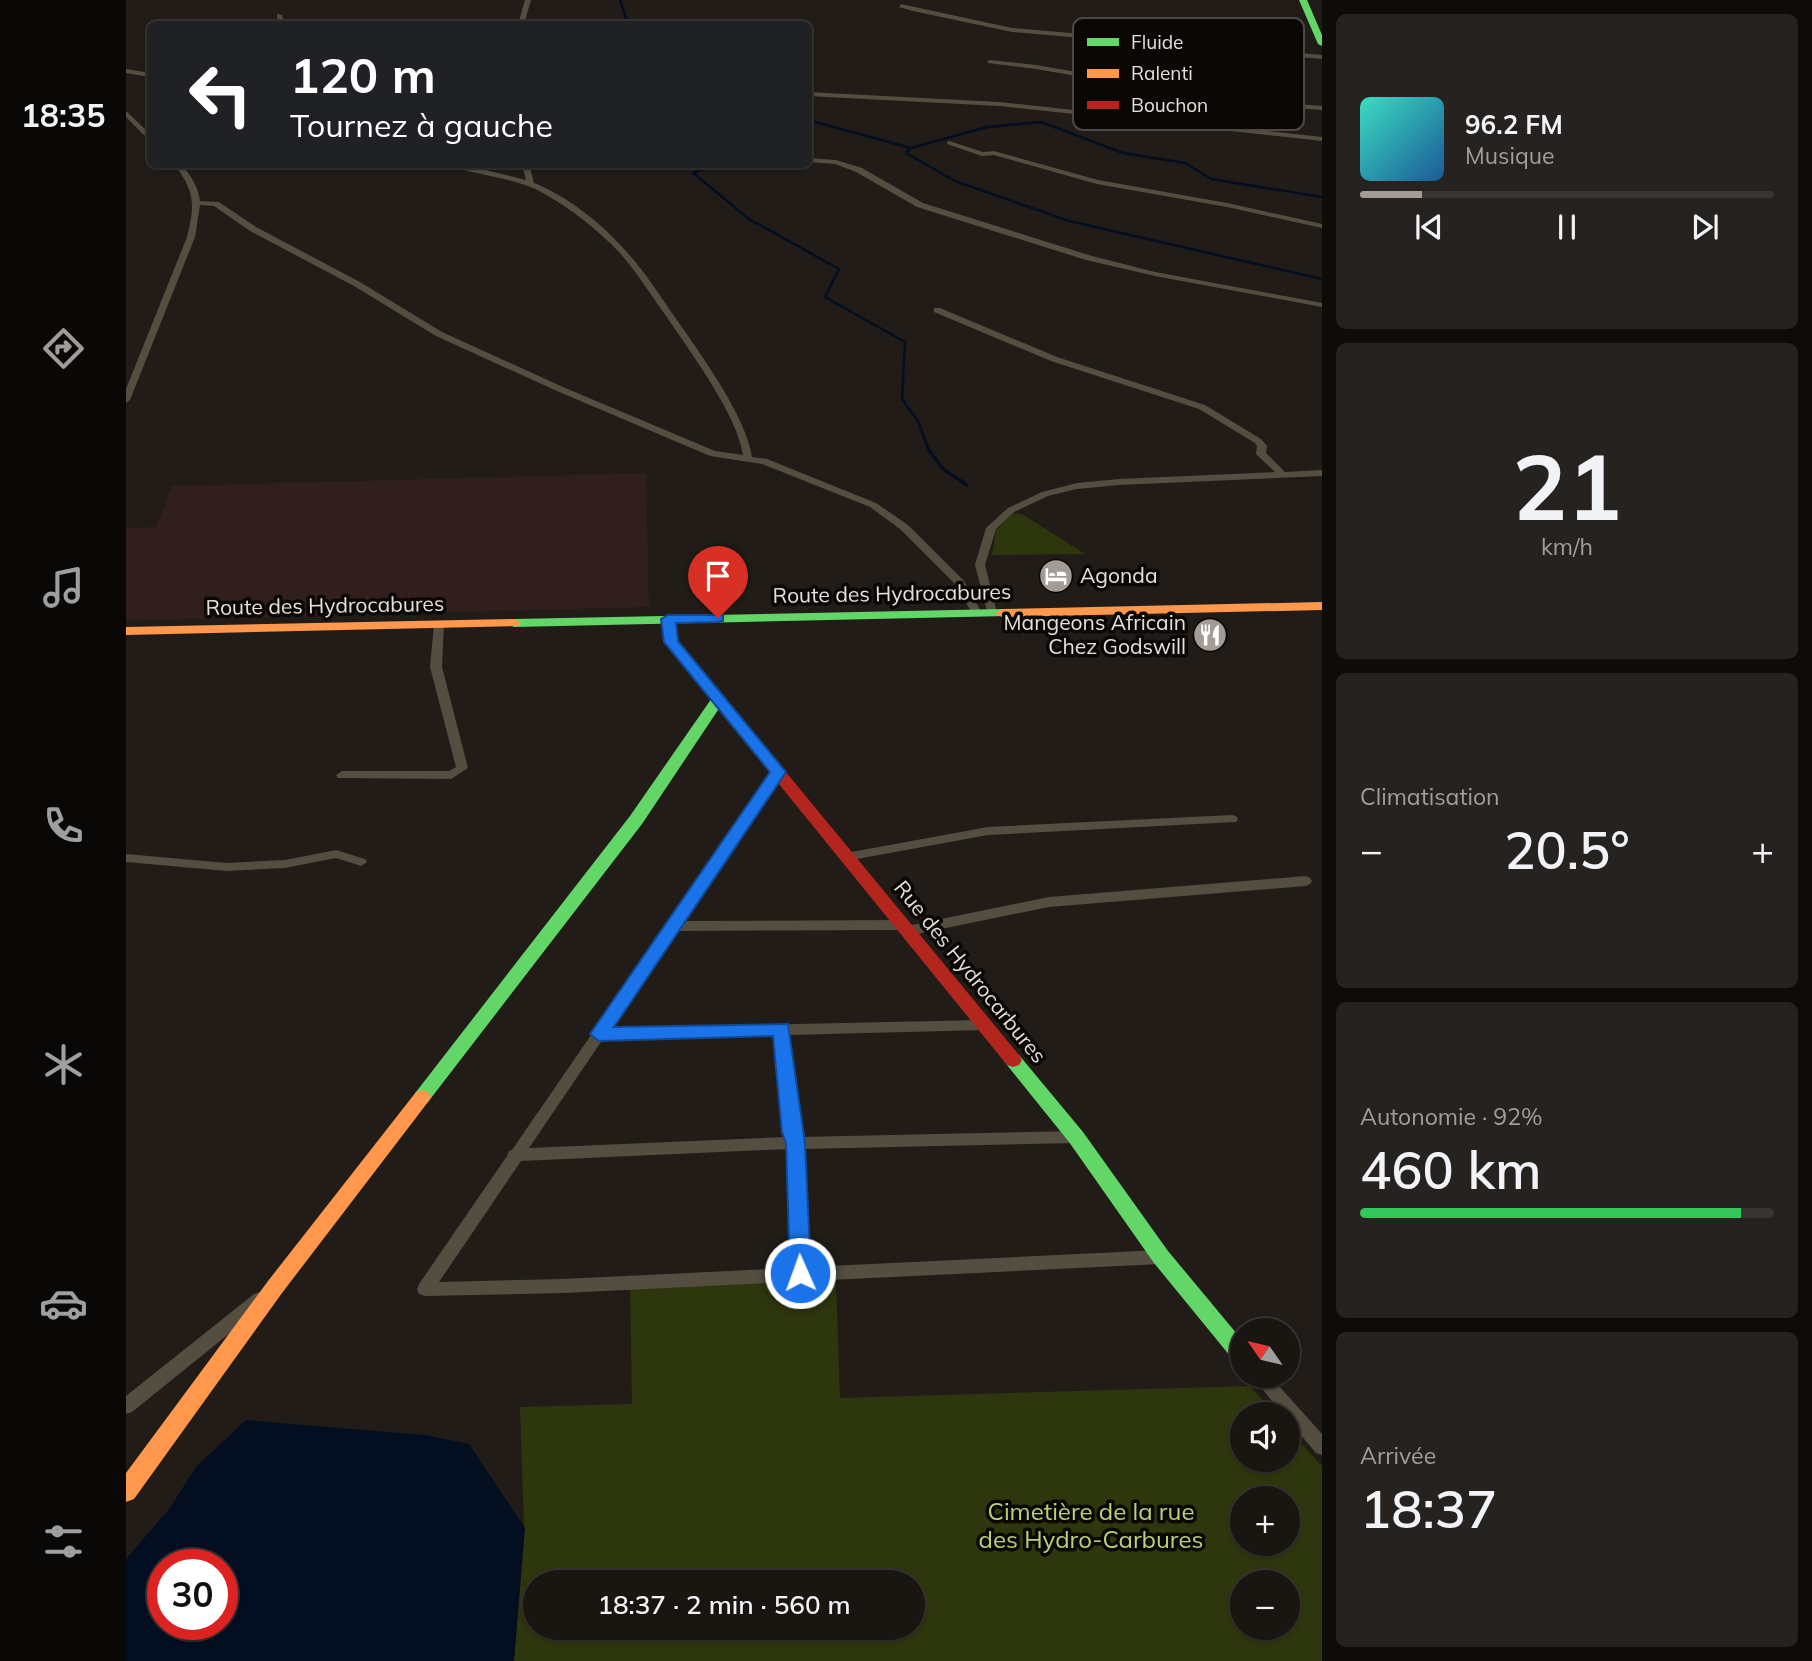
<!DOCTYPE html>
<html lang="fr">
<head>
<meta charset="utf-8">
<style>
  body { margin:0; font-family:Mulish,sans-serif; background:#26221f; color:#f1f3f6; height:100vh; display:flex; flex-direction:column; font-size:26px; white-space:nowrap }
  * { box-sizing:border-box; margin:0 }
  p { font-size:23px; color:#9f9f9f }
  .icon { flex:none; width:38px; height:38px; fill:none; stroke:currentColor; stroke-width:2; stroke-linecap:round; stroke-linejoin:round }
  .map { position:relative; flex:1; overflow:hidden }
  .panel { display:flex; flex-direction:column; gap:14px; padding:14px; background:#0e0c09; width:490px }
  .panel>* { flex:none }
  .guide { position:absolute; left:21px; top:21px; width:665px; height:147px; border-radius:10px; box-shadow:0 2px 5px #0004,0 0 0 2px #373431; background:#202124; color:#fff; overflow:hidden }
  .needle { width:46px; rotate:304deg }
  .buttons { position:absolute; left:1104px; top:1318px; display:grid; gap:14px }
  .buttons a { display:grid; place-items:center; width:70px; height:70px; border-radius:50%; background:#191511; box-shadow:0 2px 5px #0004,0 0 0 2px #373431; font-size:35px }
  .speed { position:absolute; left:21px; top:1549px; display:flex; gap:14px; font-size:35px; font-weight:700; text-align:center }
  .speed>* { display:grid; place-content:center; width:91px; height:91px; border-radius:50%; background:#191511; box-shadow:0 2px 5px #0004,0 0 0 2px #373431; line-height:1 }
  .speed .limit { border:10px solid #d22; background:#fff; color:#111 }
  .pin { position:absolute; display:grid; place-items:center; width:60px; height:60px; color:#fff; margin:-72px -30px; border-radius:50% 50% 50% 0; rotate:-45deg; box-shadow:0 0 7px #0007 }
  .pin .icon { rotate:45deg }
  .me { position:absolute; width:77px; margin:-38px; rotate:358deg; stroke-linejoin:round; filter:drop-shadow(0 0 5px #0008) }
  .turn { display:flex; align-items:center; gap:24px; height:147px; padding:0 28px; font-size:32px }
  .turn .icon { width:91px; height:91px; stroke-width:2.5 }
  .turn b { display:block; font-size:49px; line-height:60px }
  .big { font-size:52px; font-weight:600; line-height:1.1 }
  .panel .widget { flex:1; display:flex; flex-direction:column; justify-content:center; gap:10px; min-width:0; padding:0 24px; border-radius:10px; background:#26221f }
  .panel .dial { align-items:center; gap:0 }
  .dial b { font-size:91px; line-height:1 }
  .song { display:flex; align-items:center; gap:21px }
  .cover { width:84px; height:84px; border-radius:10px; background:linear-gradient(135deg,hsl(170 70% 55%),hsl(210 70% 35%)) }
  .played { height:7px; border-radius:4px; background:linear-gradient(90deg,#a29b96 15%,#373431 15%) }
  .keys { display:flex; justify-content:space-around; direction:ltr }
  .heat { display:flex; justify-content:space-between; align-items:center; font-size:38px; direction:ltr }
  .charge { height:10px; border-radius:5px; background:linear-gradient(90deg,#34c759 92%,#373431 0) }
  .trip { position:absolute; left:397px; top:1570px; width:402px; height:70px; border-radius:35px; background:#191511; box-shadow:0 2px 5px #0004,0 0 0 2px #373431; font-weight:600; line-height:70px; text-align:center }
  main { display:flex; flex:1; min-height:0 }
  .menu { display:flex; flex-direction:column; width:126px; justify-content:space-around; align-items:center; background:#0a0807; color:#9f9f9f }
  .menu .icon { width:49px; height:49px }
  .menu .on { color:#a29b96 }
  .menu b { font-size:32px; color:#f1f3f6 }
  .map>svg:first-child { display:block }
  .industrial { fill:#301f1d }
  .green { fill:#2e360e; fill-rule:evenodd }
  .water { fill:#030f21; fill-rule:evenodd }
  .lines { fill:none; stroke-linecap:round; stroke-linejoin:round }
  .stream-far1 { stroke:#030f21; stroke-width:2.5 }
  .stream { stroke:#030f21; stroke-width:3.5 }
  .street { fill:#534e40; fill-rule:evenodd }
  .fast { fill:#63d668; fill-rule:evenodd }
  .slow { fill:#ff974d; fill-rule:evenodd }
  .jam { fill:#b3261e; fill-rule:evenodd }
  .route { fill:#1a73e8; stroke:#114b97; stroke-width:2 }
  .labels { text-anchor:middle; stroke-width:7; stroke-linejoin:round; paint-order:stroke }
  .poi-label { font-size:21px; fill:#e7e0da; stroke:#0b0704; text-anchor:start }
  .street-label { font-size:21px; fill:#e7e0da; stroke:#0b0704 }
  .near-park-label { font-size:24px; fill:#b9d178; stroke:#0b0704 }
  .key { fill:#0b0704; stroke:#4d4844; stroke-width:2 }
  .key-label { font-size:19px; fill:#e7e0da }
</style>
</head>
<body>
<main>
<nav class="menu">
<b>18:35</b>
<svg class="icon on" aria-label="directions" viewBox="0 0 24 24"><path d="M12 3l9 9-9 9-9-9zM9 14v-3h6M13 9l2 2-2 2"/></svg>
<svg class="icon" aria-label="music" viewBox="0 0 24 24"><path d="M9 18V5l10-2v13"/><circle cx="6" cy="18" r="3"/><circle cx="16" cy="16" r="3"/></svg>
<svg class="icon" aria-label="phone" viewBox="0 0 24 24"><path d="M5 4h4l2 5-3 2q2 4 5 5l2-3 5 2v4C11 20 4 13 5 4z"/></svg>
<svg class="icon" aria-label="climate" viewBox="0 0 24 24"><path d="M12 3v18M4 7l16 10M4 17L20 7"/></svg>
<svg class="icon" aria-label="car" viewBox="0 0 24 24"><path d="M5 17H2v-5l4-1 3-4h7l3 4 3 1v5h-3M9 17h6M6 11h13"/><circle cx="7" cy="17" r="2"/><circle cx="17" cy="17" r="2"/></svg>
<svg class="icon" aria-label="filters" viewBox="0 0 24 24"><path d="M4 7h16M4 17h16"/><circle cx="9" cy="7" r="2"/><circle cx="15" cy="17" r="2"/></svg>
</nav>
<div class="map">
<svg width="1196" height="1661" viewBox="0 0 1196 1661">
  <rect width="100%" height="100%" fill="#211c17"/>
  <path class="industrial" d="M520 473 523 607 0 621V528L30 527 46 486Z"/>
  <path class="green" d="M887 513 896 514 959 554 866 555 870 530Z
    M710 1280 714 1398 1124 1386 1149 1414H1116V1460H1162V1429L1196 1466V1661H388L398 1528 394 1407 506 1404 504 1287ZM1116 1498H1162V1544H1116ZM410 1582H788V1628H410ZM1116 1582H1162V1628H1116Z"/>
  <path class="water" d="M120 1420 299 1435 343 1444 399 1528 388 1661H0V1559L43 1509 70 1467ZM37 1564H96V1624H37Z"/>
  <g class="lines">
    <path class="stream-far1" d="M494 0 502 24
      M682 120 785 148
      M595 164 567 173 623 219 713 269 699 297 779 342 776 399 792 421 803 451
      M1196 197 1085 179 1059 163 997 153 915 122 861 127 785 148 780 153 829 181 943 221 1196 279"/>
    <path class="stream" d="M802 449 817 469 841 485"/>
    <path class="street" d="M399 0H405L398 24H392Z
      M775 4 886 28 1196 55V59L886 32 787 11 773 7Z
      M151 14 156 15 158 24H152Z
      M864 60 910 65 1105 99 1196 106V110L1105 103 910 69 862 63 861 62Z
      M0 69 24 73V77L0 73Z
      M682 92 873 102 1196 137V141L873 106 682 96Z
      M0 111 24 134V140L22 139 0 117Z
      M823 141 857 152 868 151 972 180 1101 203 1196 224V228L1101 207 971 184 868 155 856 156 821 144V142Z
      M682 158 710 160 736 168 797 203 966 256 1029 272 1196 303V307L1029 276 960 260 791 207 730 172 709 164 682 162Z
      M48 164H55C65 176 72 186 74 201L93 202 130 227 234 282 316 332 437 387 589 451 617 455C612 416 563 350 540 316 525 295 510 271 493 252 471 229 444 208 417 193 387 176 351 177 321 164H335L400 180 396 164H403L408 183C441 196 475 223 498 249 516 268 531 291 546 313 571 349 620 415 626 457L641 459 750 503 782 525 838 581 856 613 851 616 847 615 830 585 774 529 744 507 636 464 584 456 431 391 310 336 228 286 124 231 88 206 74 205 69 237 4 400 0 403V389L61 237C69 205 69 191 48 164Z
      M808 308H814L931 357 1079 405 1135 439 1141 446 1140 453 1159 472 1196 470V476L993 485 951 489 922 496 888 512 870 529 859 565 871 613 866 616 862 615 849 565 860 528 882 508 916 492 951 483 993 479 1149 472 1130 454 1131 446 1129 443 1073 409 925 361 808 312Z
      M313 621 318 624 316 667 342 768 325 779 212 778 210 775 216 771H323L330 767 304 667 308 624Z
      M652 768 658 772 656 775 557 921 775 920 780 922 781 926 923 897 1180 876 1184 878 1186 881 1184 884 1180 886 923 907 781 936 776 934 775 930 551 931 484 1028 857 1020 862 1021 864 1025 862 1029 857 1030 663 1035 674 1137 950 1131 955 1133 957 1137 955 1141 950 1143 677 1149 682 1267 1035 1250 1040 1252 1043 1257 1040 1262 1035 1264 437 1293 299 1296 293 1294 291 1289 293 1284 381 1156 383 1151 386 1150 648 769ZM650 1035 660 1137 403 1148 477 1039ZM662 1149 666 1268 437 1279 313 1282 395 1161Z
      M1106 815 1110 816 1112 819 1110 822 862 835 720 861 714 857 720 853 862 827Z
      M210 850 239 859 241 862 235 866 210 858 159 868 101 871 0 862V854L101 863 159 860Z
      M134 1292 140 1294 142 1299 140 1304 6 1412 0 1414V1396L128 1294Z
      M1126 1376H1144L1196 1434V1455L1190 1453 1162 1420V1414H1156Z"/>
    <path class="fast" d="M1173 0H1181L1196 35V46L1192 44Z
      M876 609 881 610 883 613 881 616 388 627 381 623 388 619Z
      M593 693 600 698 516 824 302 1102 296 1104 290 1102 287 1097 290 1092 504 816 588 695Z
      M887 1053 893 1055 957 1132 1042 1251 1116 1340V1364L1109 1362 1028 1263 943 1142 881 1065 878 1060 881 1055Z"/>
    <path class="slow" d="M1196 602V610L876 617 869 613 876 609Z
      M388 619 395 623 393 626 0 635V627Z
      M296 1090 302 1092 305 1097 302 1102 156 1293 8 1499 0 1502V1473L142 1281 290 1092Z"/>
    <path class="jam" d="M542 615 549 619 552 641 893 1055 896 1060 893 1065 887 1067 881 1065 540 645 535 619Z"/>
  </g>
  <path class="route" d="M542 615H597V621L592 622 550 623 552 641 660 772 488 1027 662 1024 679 1143 685 1273 682 1279 674 1282 667 1279 664 1273 660 1143 656 1132 647 1036 473 1041 464 1034 644 772 538 642 535 619Z"/>
  <defs>
    <g id="hotel-disc" transform="scale(1.75)"><circle r="9.5" fill="#a29b96" stroke="#0b0704"/><path d="M-6-4.5h1.5V1H6V5H4.5V3h-9V5H-6ZM-4 0a1.8 1.8 0 1 1 3.6 0ZM.5 0V-2.5h3Q6-2.5 6 0Z" fill="#fff"/></g>
    <g id="restaurant-disc" transform="scale(1.75)"><circle r="9.5" fill="#a29b96" stroke="#0b0704"/><path d="M-5-6h1v4h1v-4h1v4h1v-4h1v5L-1.5 .5V6h-2V.5L-5-1ZM5-6V6H3V1.5H1.5Q1.5-4 5-6Z" fill="#fff"/></g>
  </defs>
  <g fill-rule="evenodd">
    <use href="#hotel-disc" x="930" y="576"/>
    <use href="#restaurant-disc" x="1084" y="635"/>
  </g>
  <g class="labels">
    <g class="poi-label">
      <text x="954" y="583">Agonda</text>
      <text x="1060" y="630" text-anchor="end">Mangeons Africain<tspan x="1060" dy="24">Chez Godswill</tspan></text>
    </g>
    <g class="street-label">
      <text transform="translate(766 594) rotate(-1)" y="7">Route des Hydrocabures</text>
      <text transform="translate(199 606) rotate(-1)" y="7">Route des Hydrocabures</text>
      <text transform="translate(844 972) rotate(51)" y="7">Rue des Hydrocarbures</text>
    </g>
    <g class="near-park-label">
      <text x="965" y="1520">Cimetière de la rue<tspan x="965" dy="28">des Hydro-Carbures</tspan></text>
    </g>
  </g>
  <rect x="947" y="18" width="231" height="112" rx="10" class="key"/>
  <rect x="961" y="38" width="32" height="8" fill="#63d668"/>
  <rect x="961" y="69" width="32" height="9" fill="#ff974d"/>
  <rect x="961" y="101" width="32" height="8" fill="#b3261e"/>
  <g class="key-label">
    <text x="1005" y="49">Fluide</text>
    <text x="1005" y="80">Ralenti</text>
    <text x="1005" y="112">Bouchon</text>
  </g>
</svg>
<div class="buttons">
<a><svg class="needle" viewBox="-14 -14 28 28"><path d="M0-13l5 13h-10z" fill="#e53935"/><path d="M0 13l5-13h-10z" fill="#9f9f9f"/></svg></a>
<a><svg class="icon" aria-label="sound" viewBox="0 0 24 24"><path d="M4 9h4l5-4v14l-5-4H4zM17 9q2 3 0 6"/></svg></a>
<a>+</a>
<a>−</a>
</div>
<div class="speed"><div class="limit">30</div></div>
<div class="pin" style="left:592px;top:618px;background:#d93025"><svg class="icon" aria-label="arrive" viewBox="0 0 24 24"><path d="M6 21V4h12l-3 4 3 4H6"/></svg></div>
<svg class="me" style="left:674px;top:1273px" viewBox="-20 -20 40 40"><circle r="17" fill="#1a73e8" stroke="#fff" stroke-width="3"/><path d="M0-11L8 9 0 5-8 9z" fill="#fff"/></svg>
<div class="trip">18:37 · 2 min · 560 m</div>
<div class="guide">
<div class="turn"><svg class="icon" aria-label="left" viewBox="0 0 24 24"><path d="M17 20v-9H6M10 6l-5 5 5 5"/></svg><div><b>120 m</b>Tournez à gauche</div></div>
</div>
</div>
<section class="panel">
<div class="widget">
<div class="song"><i class="cover"></i><div><b>96.2 FM</b><p>Musique</p></div></div>
<div class="played"></div>
<div class="keys"><svg class="icon" aria-label="previous" viewBox="0 0 24 24"><path d="M18 5L8 12l10 7zM5 5v14"/></svg><svg class="icon" aria-label="pause" viewBox="0 0 24 24"><path d="M8 5v14M16 5v14"/></svg><svg class="icon" aria-label="next" viewBox="0 0 24 24"><path d="M6 5l10 7-10 7zM19 5v14"/></svg></div>
</div>
<div class="widget dial"><b>21</b><p>km/h</p></div>
<div class="widget"><p>Climatisation</p>
<div class="heat"><a>−</a><b class="big">20.5°</b><a>+</a></div>
</div>
<div class="widget"><p>Autonomie · 92%</p><b class="big">460 km</b><div class="charge"></div></div>
<div class="widget"><p>Arrivée</p><b class="big">18:37</b></div>
</section>
</main>
</body>
</html>
